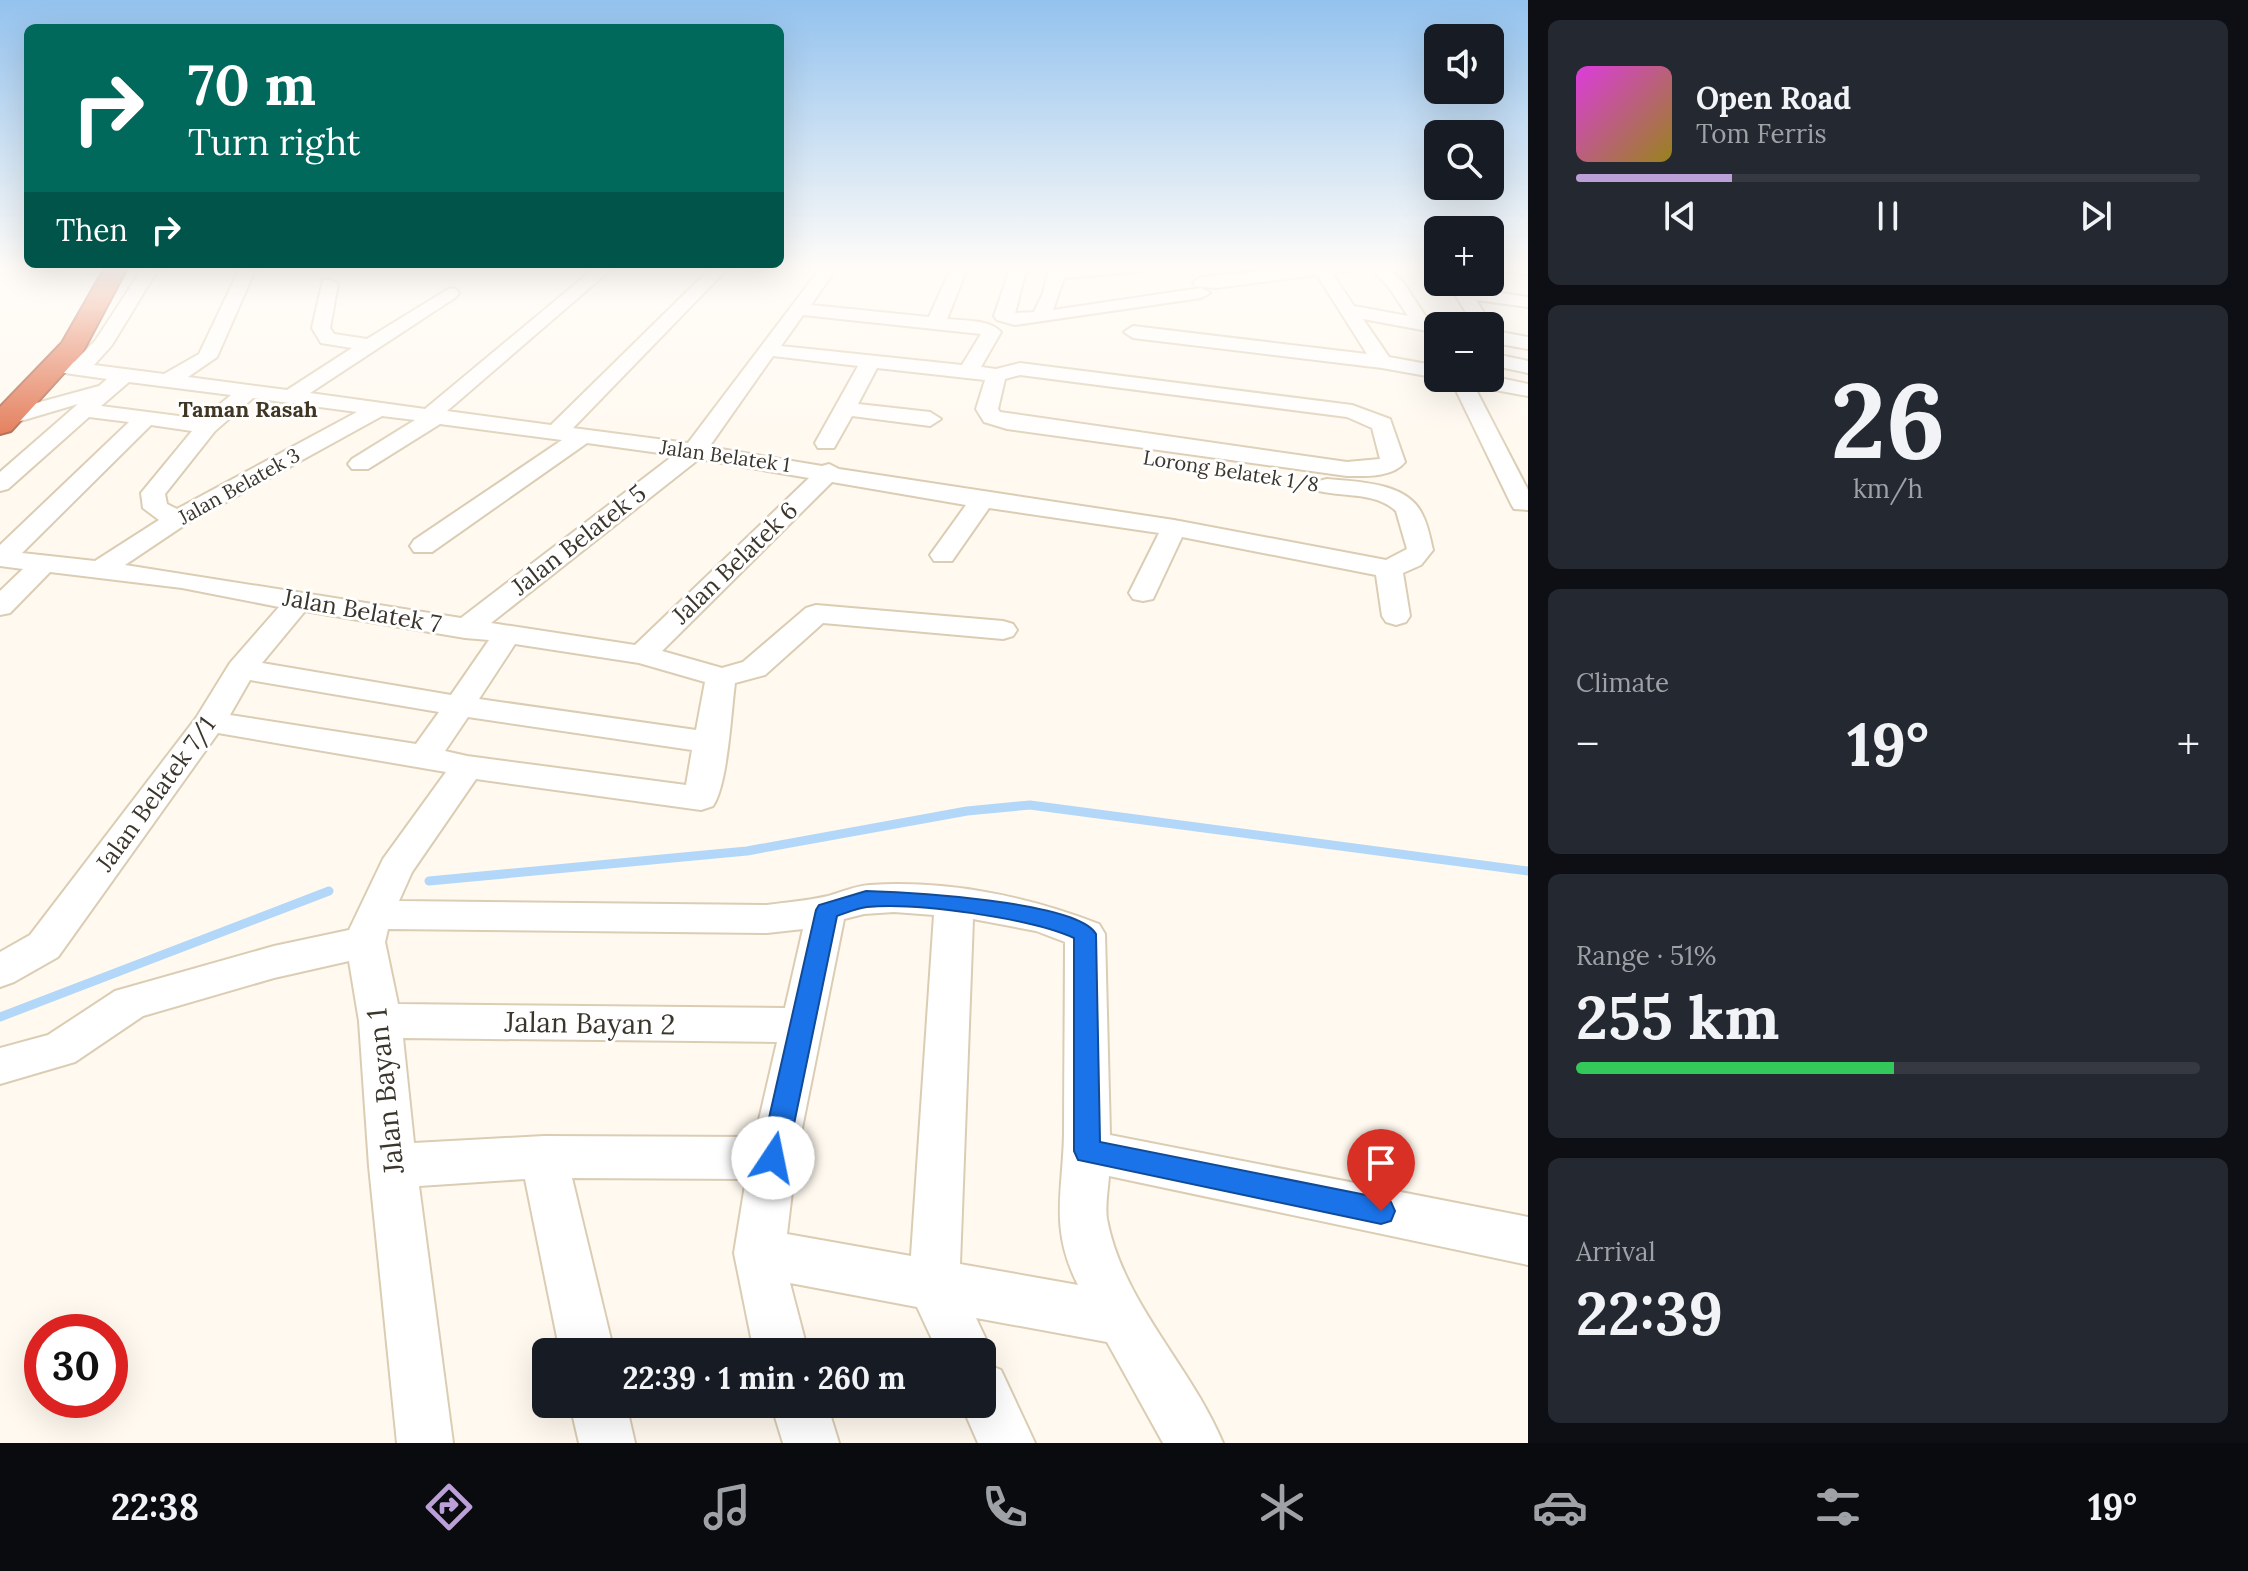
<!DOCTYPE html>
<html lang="en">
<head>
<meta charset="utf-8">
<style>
  body { margin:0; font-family:Lora,serif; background:#242831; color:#f1f3f6; height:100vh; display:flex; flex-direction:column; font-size:30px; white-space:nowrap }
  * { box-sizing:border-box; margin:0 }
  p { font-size:26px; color:#9ea1a6 }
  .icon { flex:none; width:44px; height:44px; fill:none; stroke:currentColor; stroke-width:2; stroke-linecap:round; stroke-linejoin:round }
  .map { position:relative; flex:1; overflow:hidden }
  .drawer { display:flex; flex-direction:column; gap:20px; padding:20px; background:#0d0f14; width:720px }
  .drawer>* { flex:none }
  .guide { position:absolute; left:24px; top:24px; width:760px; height:244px; border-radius:12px; box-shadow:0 8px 32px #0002; background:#00695c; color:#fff; overflow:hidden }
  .controls { position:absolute; left:1424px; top:24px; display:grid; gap:16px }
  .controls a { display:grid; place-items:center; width:80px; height:80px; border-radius:12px; background:#171b24; box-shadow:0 8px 32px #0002; font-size:40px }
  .speed { position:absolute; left:24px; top:1314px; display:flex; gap:16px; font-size:40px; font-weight:700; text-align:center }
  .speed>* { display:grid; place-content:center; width:104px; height:104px; border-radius:50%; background:#171b24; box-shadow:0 8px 32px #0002; line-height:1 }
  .speed .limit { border:12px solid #d22; background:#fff; color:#111 }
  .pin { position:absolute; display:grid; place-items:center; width:68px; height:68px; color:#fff; margin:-82px -34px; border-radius:50% 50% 50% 0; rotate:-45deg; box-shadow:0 0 8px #0007 }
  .pin .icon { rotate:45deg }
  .me { position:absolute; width:88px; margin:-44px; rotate:11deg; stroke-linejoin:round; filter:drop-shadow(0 0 6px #0008) }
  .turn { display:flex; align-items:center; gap:28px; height:168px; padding:0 32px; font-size:36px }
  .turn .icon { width:104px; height:104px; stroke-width:2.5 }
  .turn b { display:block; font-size:56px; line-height:68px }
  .then { display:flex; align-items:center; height:76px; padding:0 32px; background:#0003; gap:16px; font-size:30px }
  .big { font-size:60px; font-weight:700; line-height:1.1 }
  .drawer .card { flex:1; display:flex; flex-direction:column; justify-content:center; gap:12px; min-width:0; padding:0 28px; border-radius:12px; background:#242831 }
  .drawer .dial { align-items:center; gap:0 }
  .dial b { font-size:104px; line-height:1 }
  .song { display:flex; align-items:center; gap:24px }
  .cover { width:96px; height:96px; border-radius:12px; background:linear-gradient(135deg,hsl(300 70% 55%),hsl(50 70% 35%)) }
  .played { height:8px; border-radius:4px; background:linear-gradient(90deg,#baa0d6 25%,#363941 25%) }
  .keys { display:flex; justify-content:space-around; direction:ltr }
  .heat { display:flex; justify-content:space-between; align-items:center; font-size:44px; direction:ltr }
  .charge { height:12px; border-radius:6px; background:linear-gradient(90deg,#34c759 51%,#363941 0) }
  .trip { position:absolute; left:532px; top:1338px; width:464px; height:80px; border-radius:12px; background:#171b24; box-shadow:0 8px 32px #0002; font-weight:700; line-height:80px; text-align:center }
  .menu { display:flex; height:128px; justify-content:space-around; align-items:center; background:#090b0e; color:#9ea1a6 }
  .menu .icon { width:56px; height:56px }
  .menu .current { color:#baa0d6 }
  .menu b { font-size:36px; color:#f1f3f6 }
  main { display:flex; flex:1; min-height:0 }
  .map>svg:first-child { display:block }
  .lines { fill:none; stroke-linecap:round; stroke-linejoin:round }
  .stream { stroke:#b3d7f8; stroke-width:9 }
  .minor-casing { stroke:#dbcdb4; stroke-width:4 }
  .highway-casing { stroke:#a65639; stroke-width:4 }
  .minor { fill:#fff; fill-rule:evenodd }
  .highway { fill:#df6840; fill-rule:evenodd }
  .route { fill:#1a73e8; stroke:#114b97; stroke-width:2 }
  .labels { text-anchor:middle; stroke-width:6; stroke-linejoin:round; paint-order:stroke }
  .far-street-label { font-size:20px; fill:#3b362c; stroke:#fff }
  .far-neighbourhood-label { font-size:22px; font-weight:bold; fill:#413621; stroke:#fff }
  .street-label { font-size:24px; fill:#3b362c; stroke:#fff }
  .near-street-label { font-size:28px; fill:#3b362c; stroke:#fff }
</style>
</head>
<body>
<main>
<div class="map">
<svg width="1528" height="1443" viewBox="0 0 1528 1443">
  <rect width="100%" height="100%" fill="#fff9ef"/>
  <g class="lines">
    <path class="stream" d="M429 881 747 851 967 811 1030 805 1528 871
      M0 1017 329 891"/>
    <g class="minor-casing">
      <path id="minor" d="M144 266H160L112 345 94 365 164 374 199 354 241 266 256 268 217 357 188 377 287 390 352 348 321 343 312 328 323 280 329 279 338 284 330 328 334 334 367 339 450 288 456 289 459 293 456 297 310 393 425 409 597 266H615L447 411 551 425 713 266H730L573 428 688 443 822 266H838L811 305 929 317 952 266H968L947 319C964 321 989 319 1001 332L981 367 996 369 1020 363 1352 405 1390 419 1405 462C1392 478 1365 476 1347 476L1007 429 984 422 976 409 985 380 877 368 858 404 930 412 941 419 930 426 852 416 834 448H818L815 443 858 366 773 356 709 447 822 466 829 464 839 469 1174 520 1386 560 1407 549 1396 511C1376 492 1344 497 1319 491L1315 486 1319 481 1327 479C1358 482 1407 482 1422 514 1428 525 1430 538 1433 550L1421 565 1403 573 1410 616 1406 622 1396 625 1386 622 1382 616 1376 575 1182 537 1153 599 1143 601 1133 599 1129 593 1159 533 989 508 952 561H934L930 555 966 505 832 482 662 651 722 668 743 662 806 608 816 605 1003 621 1013 624 1017 630 1013 636 1003 639 823 623 765 675 735 683C731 713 728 783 713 806L701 810 476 779 412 872 399 901 767 905C787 902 808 901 828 896 842 892 855 886 870 885 947 880 1027 896 1099 924L1105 934 1110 1135 1528 1217V1265L1109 1176C1108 1190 1105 1206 1107 1219 1123 1303 1191 1366 1223 1443H1163L1107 1342 976 1318 992 1352 987 1364 1001 1370 1035 1443H978L961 1404H982V1352H938L917 1307 790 1283 808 1352H754L734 1253 746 1179 572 1178 614 1352H560L525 1179 419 1186 453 1443H397L369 1166 359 1021 349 961 274 978 143 1016 75 1062 0 1084V1048L48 1035 115 991 274 946 349 930 383 859 446 772 218 733 58 957 14 982 0 987V952L30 935 196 718 230 663 279 607 182 588 50 572 10 613 0 615V591L23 569 0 566V545L129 422 89 417 8 489 0 491V472L78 404 7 425 0 423V413L99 386 107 379 58 372 48 366 58 360 74 362 95 341ZM803 315 981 334 962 365 781 346ZM1020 375 1347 417 1372 428 1380 459 1347 462 1000 412 998 409 1005 379ZM129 382 231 395 202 419 101 406ZM253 398 357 412 177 509 167 504 165 494 215 431ZM382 416 415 420 352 459 348 464 352 469H368L440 424 562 440 414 540 410 546 414 552H432L587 443 674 455 461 618 125 565 186 524ZM151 425 192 431 141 493 143 508 159 520 95 561 22 553ZM699 459 809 478 635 645 491 623ZM305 611 465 638 489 640 451 695 262 663ZM515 644 639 663 705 682 696 730 479 699ZM250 680 439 712 416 744 230 715ZM468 717 692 750 686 785 467 756 445 751ZM894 912 934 915 911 1256 787 1234 796 1158 844 919 864 914ZM973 919 1036 931 1065 942C1065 1006 1064 1070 1064 1134 1063 1192 1049 1228 1078 1285L960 1264ZM388 929 767 933 803 929 785 1008 398 1004 385 942ZM403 1038 777 1042 755 1137 544 1136 414 1143Z
        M1011 266H1027L1015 313 1034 312 1043 293 1050 266H1066V268L1150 266 1142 271 1064 278 1053 310 1201 288 1210 293 1201 298 1015 325 997 320 994 316Z
        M1311 266H1357L1355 270 1332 273 1354 306 1408 316 1390 289 1369 266H1386L1403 282 1428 320 1447 326H1438V333L1363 319 1389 357 1438 366V378L1382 368 1133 338 1124 332 1133 326 1367 354 1317 275 1216 288 1196 286 1193 282 1202 277Z
        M1495 266H1528V274L1503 271Z
        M1461 282 1468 288 1528 297V307L1476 300 1492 326 1490 329V326H1474L1456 296 1443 283Z
        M1490 330 1528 337V349L1490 342Z
        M1490 353 1528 361V373L1490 365Z
        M1490 376 1528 384V396L1474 386 1528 490V510L1514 509 1511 504 1450 378Z
        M570 1404H626L635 1443H579Z
        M771 1404H827L839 1443H783Z"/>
    </g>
    <g class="highway-casing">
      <path id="highway" d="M106 266H128L82 353 11 431 0 434V407L62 343Z"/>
    </g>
    <use href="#minor" class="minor"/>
    <use href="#highway" class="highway"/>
  </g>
  <linearGradient id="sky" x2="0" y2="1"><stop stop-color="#93c2ee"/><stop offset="0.57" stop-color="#fffcf8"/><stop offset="1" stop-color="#fffcf8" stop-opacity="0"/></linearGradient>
  <rect width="1528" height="468" fill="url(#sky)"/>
  <path class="route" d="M866 891C905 892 1078 901 1096 934L1100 1142 1381 1198 1391 1202 1395 1211 1391 1221 1381 1224 1078 1160 1074 1151V938C1030 918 915 902 867 907 857 908 846 913 837 916L787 1158 783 1167 773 1170 764 1167 760 1158 816 910 819 905Z"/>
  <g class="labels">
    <g class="far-street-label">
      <text transform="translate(725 456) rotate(8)" y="7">Jalan Belatek 1</text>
      <text transform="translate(1231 471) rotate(9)" y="7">Lorong Belatek 1/8</text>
      <text transform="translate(239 486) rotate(-29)" y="7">Jalan Belatek 3</text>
    </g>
    <g class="far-neighbourhood-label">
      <text x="248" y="417">Taman Rasah</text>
    </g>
    <g class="street-label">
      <text transform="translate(579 540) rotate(-38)" y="8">Jalan Belatek 5</text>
      <text transform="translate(735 563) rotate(-44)" y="8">Jalan Belatek 6</text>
      <text transform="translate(362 611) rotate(10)" y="8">Jalan Belatek 7</text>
      <text transform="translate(156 794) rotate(-54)" y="8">Jalan Belatek 7/1</text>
    </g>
    <g class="near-street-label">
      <text transform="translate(590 1023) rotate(1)" y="10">Jalan Bayan 2</text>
      <text transform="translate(385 1091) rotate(-96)" y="10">Jalan Bayan 1</text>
    </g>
  </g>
</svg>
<div class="controls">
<a><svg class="icon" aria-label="sound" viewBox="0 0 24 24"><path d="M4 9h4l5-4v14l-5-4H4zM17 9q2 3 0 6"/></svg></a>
<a><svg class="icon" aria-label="search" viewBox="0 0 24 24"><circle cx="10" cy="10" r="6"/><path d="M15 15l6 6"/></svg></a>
<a>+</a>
<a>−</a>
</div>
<div class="speed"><div class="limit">30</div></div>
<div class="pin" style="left:1381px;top:1211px;background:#d93025"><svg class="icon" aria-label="arrive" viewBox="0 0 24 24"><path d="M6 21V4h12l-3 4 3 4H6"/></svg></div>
<svg class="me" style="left:773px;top:1158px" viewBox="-20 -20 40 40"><circle r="19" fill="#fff"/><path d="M0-13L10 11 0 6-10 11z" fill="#1a73e8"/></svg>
<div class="trip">22:39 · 1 min · 260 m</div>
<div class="guide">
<div class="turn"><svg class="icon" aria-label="right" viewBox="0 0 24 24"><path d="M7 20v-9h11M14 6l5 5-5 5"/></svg><div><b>70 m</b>Turn right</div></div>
<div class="then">Then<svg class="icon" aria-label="right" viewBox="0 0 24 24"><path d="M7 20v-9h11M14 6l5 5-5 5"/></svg></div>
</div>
</div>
<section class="drawer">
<div class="card">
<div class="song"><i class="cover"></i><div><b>Open Road</b><p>Tom Ferris</p></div></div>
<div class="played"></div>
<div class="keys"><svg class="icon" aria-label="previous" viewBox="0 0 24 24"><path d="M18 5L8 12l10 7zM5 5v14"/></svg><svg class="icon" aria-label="pause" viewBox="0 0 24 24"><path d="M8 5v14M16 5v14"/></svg><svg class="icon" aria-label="next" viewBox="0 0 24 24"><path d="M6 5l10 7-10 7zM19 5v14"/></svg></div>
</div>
<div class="card dial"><b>26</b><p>km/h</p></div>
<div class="card"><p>Climate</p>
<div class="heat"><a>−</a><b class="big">19°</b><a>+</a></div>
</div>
<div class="card"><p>Range · 51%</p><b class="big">255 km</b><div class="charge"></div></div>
<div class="card"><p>Arrival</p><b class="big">22:39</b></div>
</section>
</main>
<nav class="menu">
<b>22:38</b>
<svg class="icon current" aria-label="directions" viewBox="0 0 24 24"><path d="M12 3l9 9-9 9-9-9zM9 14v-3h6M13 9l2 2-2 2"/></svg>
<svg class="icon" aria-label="music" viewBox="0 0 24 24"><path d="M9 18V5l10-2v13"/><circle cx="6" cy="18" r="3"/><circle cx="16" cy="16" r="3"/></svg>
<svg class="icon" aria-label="phone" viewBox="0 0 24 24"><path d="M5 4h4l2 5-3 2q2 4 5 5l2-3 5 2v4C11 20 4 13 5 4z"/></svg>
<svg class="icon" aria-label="climate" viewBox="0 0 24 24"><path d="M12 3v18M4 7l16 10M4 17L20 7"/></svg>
<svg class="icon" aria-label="car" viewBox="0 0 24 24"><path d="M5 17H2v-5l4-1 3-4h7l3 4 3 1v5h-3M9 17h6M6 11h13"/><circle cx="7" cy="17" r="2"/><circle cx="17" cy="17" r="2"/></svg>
<svg class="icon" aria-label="filters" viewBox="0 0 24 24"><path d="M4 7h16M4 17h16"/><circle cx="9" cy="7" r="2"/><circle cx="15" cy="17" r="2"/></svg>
<b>19°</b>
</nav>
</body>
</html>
